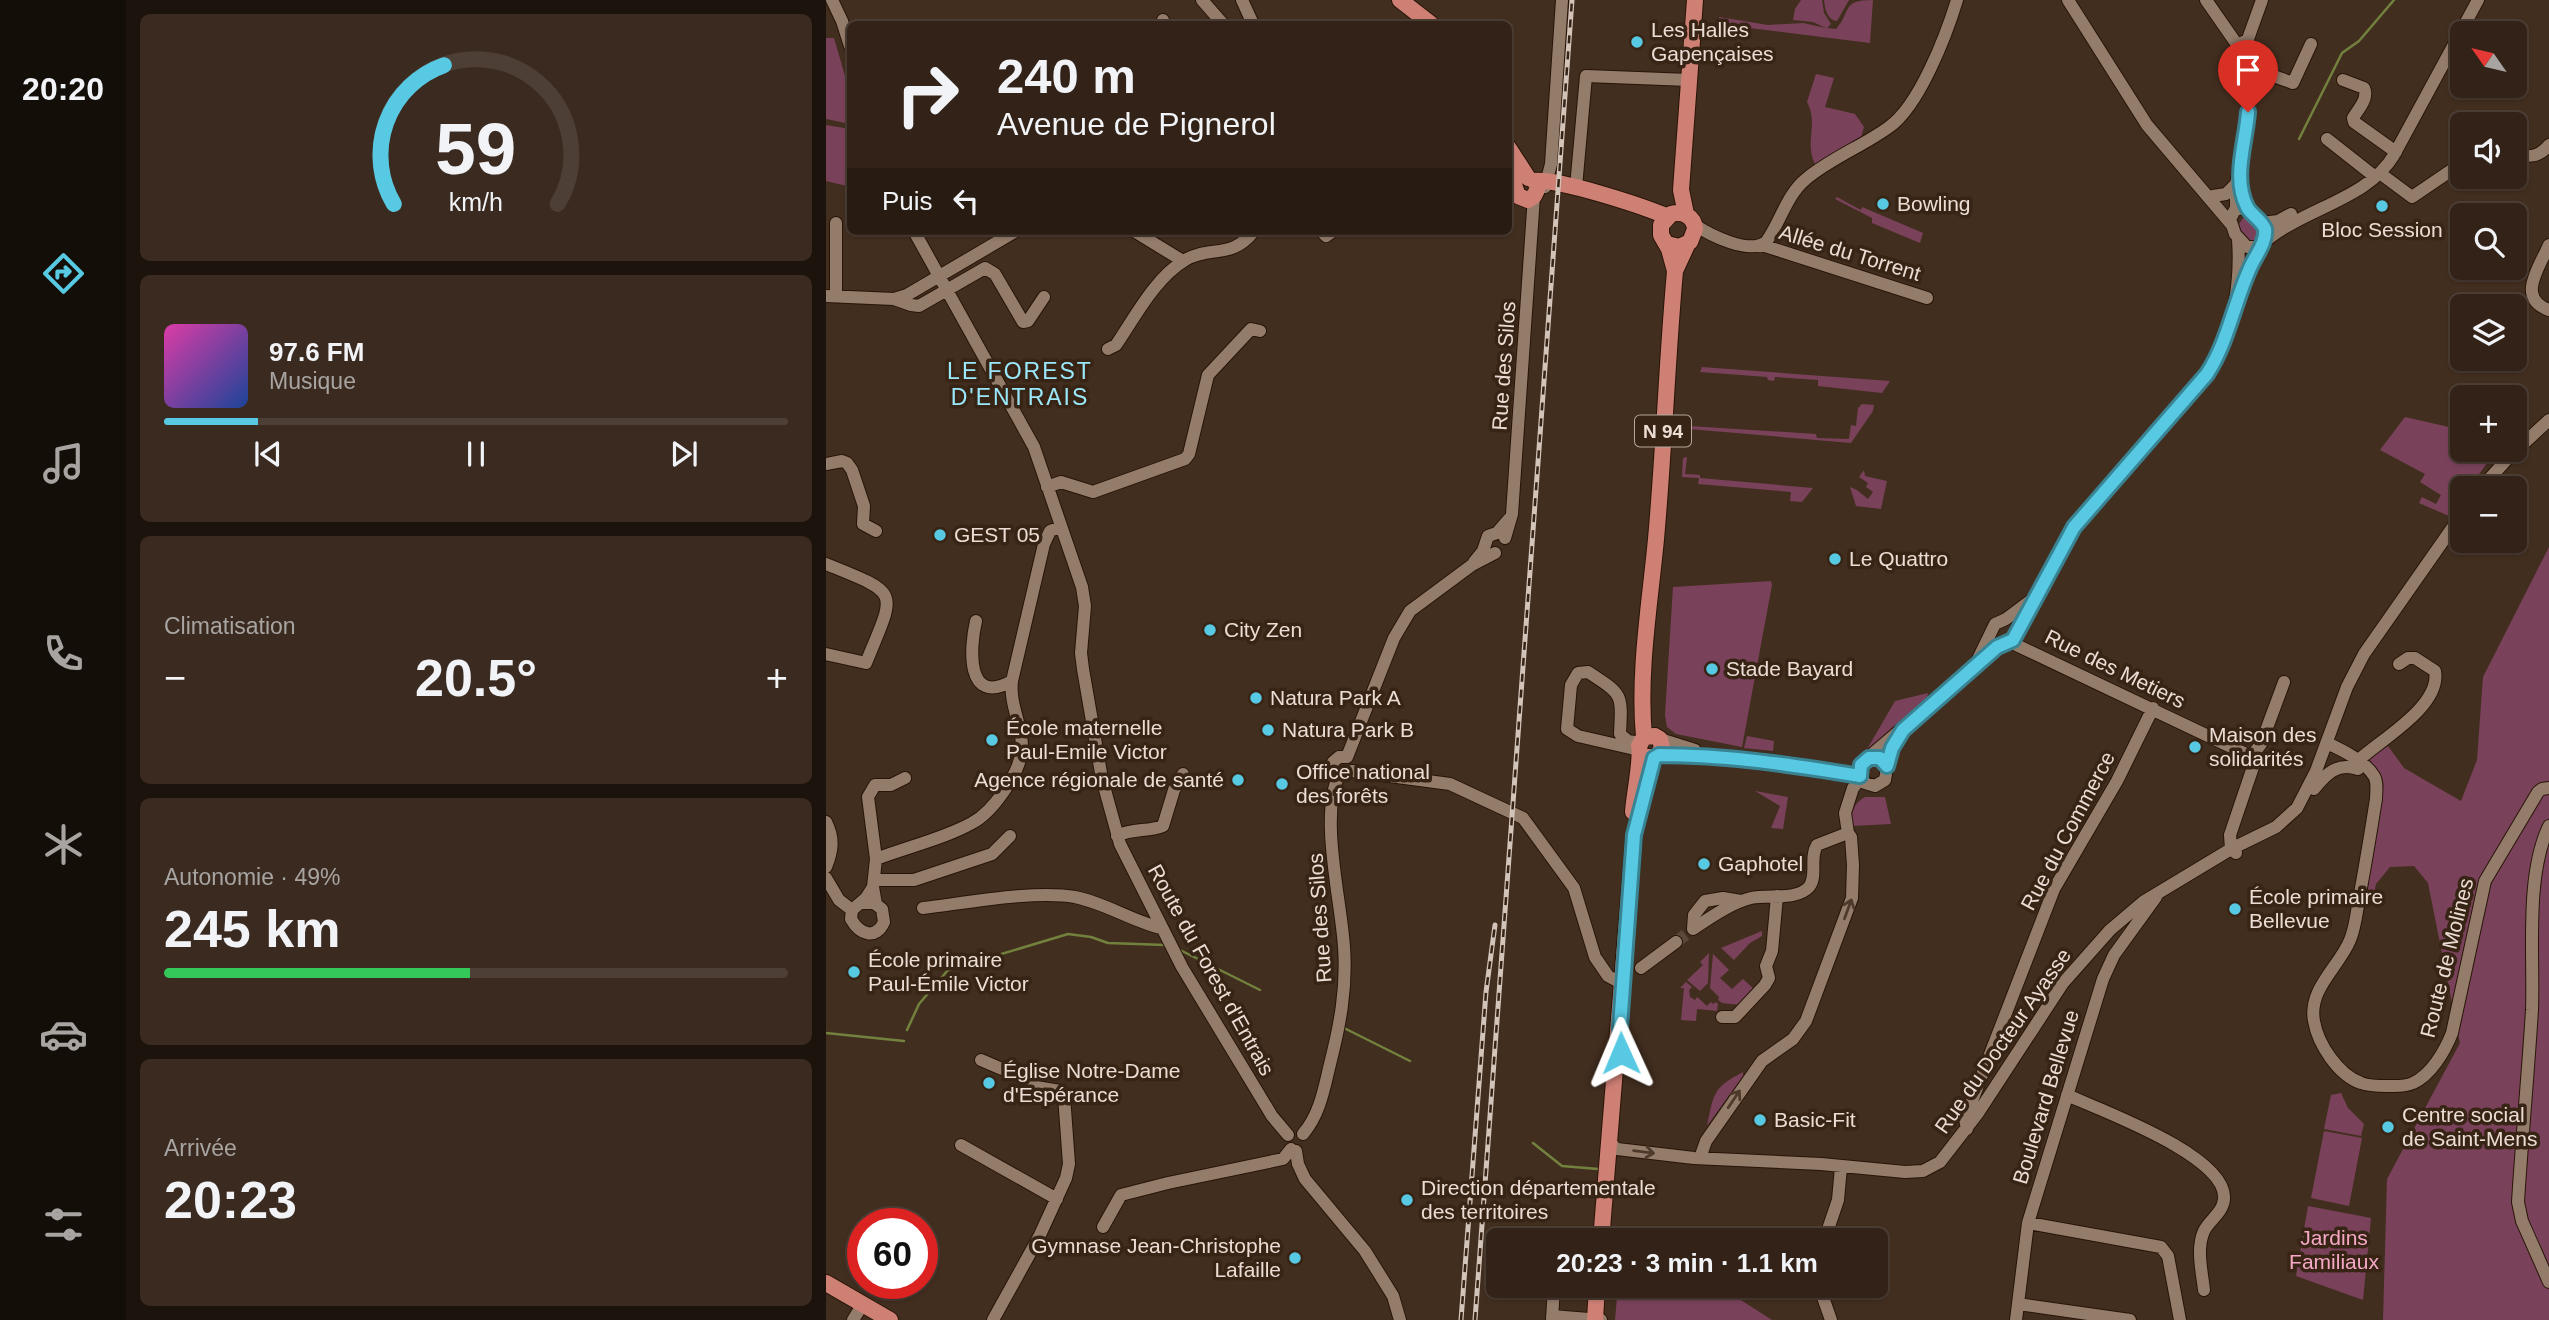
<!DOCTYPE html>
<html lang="fr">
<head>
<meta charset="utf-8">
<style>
  body { margin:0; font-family:Helvetica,sans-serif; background:#3a2a20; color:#f1f3f6; height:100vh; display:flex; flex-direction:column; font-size:26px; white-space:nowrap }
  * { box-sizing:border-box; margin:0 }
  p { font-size:23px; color:#a8a4a1 }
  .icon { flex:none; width:38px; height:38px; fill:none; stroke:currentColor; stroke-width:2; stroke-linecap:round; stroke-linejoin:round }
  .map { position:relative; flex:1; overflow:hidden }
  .sheet { display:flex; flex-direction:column; gap:14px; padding:14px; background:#1c130d; width:700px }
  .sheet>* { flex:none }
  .top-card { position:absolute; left:21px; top:21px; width:665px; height:214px; border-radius:10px; box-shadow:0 2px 5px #0004,0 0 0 2px #4d3f36; background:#322217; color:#f1f3f6; overflow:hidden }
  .needle { width:46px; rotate:304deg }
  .controls { position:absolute; left:1624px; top:21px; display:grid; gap:14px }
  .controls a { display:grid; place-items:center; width:77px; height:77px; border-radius:10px; background:#322217; box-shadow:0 2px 5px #0004,0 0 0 2px #4d3f36; font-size:35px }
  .speed { position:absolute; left:21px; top:1208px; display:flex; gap:14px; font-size:35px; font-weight:700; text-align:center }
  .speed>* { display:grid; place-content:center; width:91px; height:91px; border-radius:50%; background:#322217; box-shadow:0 2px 5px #0004,0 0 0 2px #4d3f36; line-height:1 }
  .speed .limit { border:10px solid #d22; background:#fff; color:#111 }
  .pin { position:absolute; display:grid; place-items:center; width:60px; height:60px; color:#fff; margin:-72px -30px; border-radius:50% 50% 50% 0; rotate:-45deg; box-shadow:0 0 7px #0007 }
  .pin .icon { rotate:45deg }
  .me { position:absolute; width:77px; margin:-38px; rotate:359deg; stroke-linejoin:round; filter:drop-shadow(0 0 5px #0008) }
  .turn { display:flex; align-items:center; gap:24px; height:147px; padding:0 35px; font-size:32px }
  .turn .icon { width:91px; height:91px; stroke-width:2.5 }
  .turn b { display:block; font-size:49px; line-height:60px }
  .then { display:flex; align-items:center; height:66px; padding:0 35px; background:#0003; gap:14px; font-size:26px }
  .big { font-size:52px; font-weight:600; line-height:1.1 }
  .sheet .card { flex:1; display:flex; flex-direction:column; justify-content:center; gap:10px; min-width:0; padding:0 24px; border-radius:10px; background:#3a2a20 }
  .sheet .dial { align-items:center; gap:0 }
  .dial svg { height:182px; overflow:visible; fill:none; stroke:#4d3f36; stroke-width:7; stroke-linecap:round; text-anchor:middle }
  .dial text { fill:#f1f3f6; stroke:none }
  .song { display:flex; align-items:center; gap:21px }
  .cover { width:84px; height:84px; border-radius:10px; background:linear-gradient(135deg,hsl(320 70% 55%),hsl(220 70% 35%)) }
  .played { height:7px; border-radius:4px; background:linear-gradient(90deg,#57c9e2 15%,#4d3f36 15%) }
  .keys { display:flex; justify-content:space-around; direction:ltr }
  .heat { display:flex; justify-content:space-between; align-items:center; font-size:38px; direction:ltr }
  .charge { height:10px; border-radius:5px; background:linear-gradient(90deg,#34c759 49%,#4d3f36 0) }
  .trip { position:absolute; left:660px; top:1228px; width:402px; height:70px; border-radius:10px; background:#322217; box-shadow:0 2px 5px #0004,0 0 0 2px #4d3f36; font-weight:600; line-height:70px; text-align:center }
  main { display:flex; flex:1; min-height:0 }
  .dock { display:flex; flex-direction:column; width:126px; justify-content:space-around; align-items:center; background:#140e09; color:#a8a4a1 }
  .dock .icon { width:49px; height:49px }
  .dock .current { color:#57c9e2 }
  .dock b { font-size:32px; color:#f1f3f6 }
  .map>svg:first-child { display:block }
  .green { fill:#79425a }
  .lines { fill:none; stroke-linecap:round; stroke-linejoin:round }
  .stream { stroke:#72823e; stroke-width:2.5 }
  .minor-tunnel { stroke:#5b483a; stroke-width:12; stroke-dasharray:12 6; stroke-linecap:butt }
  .minor-casing { stroke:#281507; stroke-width:14 }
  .major-casing { stroke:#281507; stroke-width:18 }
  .minor { stroke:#947c6b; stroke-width:12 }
  .major { stroke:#cf8075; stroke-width:16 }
  .rail-casing { stroke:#d3c4ba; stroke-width:5 }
  .rail { stroke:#372415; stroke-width:2.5; stroke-dasharray:8; stroke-linecap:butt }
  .oneway { stroke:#4e3a2a }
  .route-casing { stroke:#398393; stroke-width:18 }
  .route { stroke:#57c9e2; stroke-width:12 }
  .poi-dot { fill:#57c9e2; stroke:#372415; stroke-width:2.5 }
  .labels { text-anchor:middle; stroke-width:7; stroke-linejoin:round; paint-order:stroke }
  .shield { fill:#372415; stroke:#b5a69b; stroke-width:2 }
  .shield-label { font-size:19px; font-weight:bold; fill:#ebddd4 }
  .poi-label { font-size:21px; fill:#ebddd4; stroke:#372415; text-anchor:start }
  .street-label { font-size:21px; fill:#ebddd4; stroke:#372415 }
  .park-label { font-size:21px; fill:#f6a8c7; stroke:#372415 }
  .neighbourhood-label { font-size:23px; letter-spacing:2px; fill:#9ae8fa; stroke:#372415 }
</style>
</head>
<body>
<main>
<nav class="dock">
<b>20:20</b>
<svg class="icon current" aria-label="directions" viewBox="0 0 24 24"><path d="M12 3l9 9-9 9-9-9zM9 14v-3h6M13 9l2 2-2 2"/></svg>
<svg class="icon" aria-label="music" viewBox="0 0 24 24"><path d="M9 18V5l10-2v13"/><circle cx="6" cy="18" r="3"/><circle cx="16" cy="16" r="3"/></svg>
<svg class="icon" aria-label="phone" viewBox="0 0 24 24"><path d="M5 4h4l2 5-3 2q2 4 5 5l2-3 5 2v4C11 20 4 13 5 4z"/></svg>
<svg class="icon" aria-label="climate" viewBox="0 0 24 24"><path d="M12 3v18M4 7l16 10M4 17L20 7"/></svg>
<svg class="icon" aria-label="car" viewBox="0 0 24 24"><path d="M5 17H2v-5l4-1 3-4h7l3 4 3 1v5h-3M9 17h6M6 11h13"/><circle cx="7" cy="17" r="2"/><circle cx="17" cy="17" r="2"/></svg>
<svg class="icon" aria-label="filters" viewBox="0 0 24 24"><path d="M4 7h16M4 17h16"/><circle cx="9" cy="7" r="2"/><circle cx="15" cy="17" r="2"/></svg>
</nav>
<section class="sheet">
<div class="card dial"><svg viewBox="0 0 100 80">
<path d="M14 69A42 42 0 1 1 86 69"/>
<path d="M14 69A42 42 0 0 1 36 8" stroke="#57c9e2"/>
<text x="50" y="56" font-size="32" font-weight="700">59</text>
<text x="50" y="72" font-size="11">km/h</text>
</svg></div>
<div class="card">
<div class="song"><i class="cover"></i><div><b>97.6 FM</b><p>Musique</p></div></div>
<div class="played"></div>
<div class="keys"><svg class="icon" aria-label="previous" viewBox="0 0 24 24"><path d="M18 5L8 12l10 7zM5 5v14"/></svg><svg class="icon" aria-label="pause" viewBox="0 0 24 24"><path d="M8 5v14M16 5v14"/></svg><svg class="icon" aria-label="next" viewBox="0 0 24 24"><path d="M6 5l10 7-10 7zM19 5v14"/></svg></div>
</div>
<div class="card"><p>Climatisation</p>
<div class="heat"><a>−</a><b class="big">20.5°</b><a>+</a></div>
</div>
<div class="card"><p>Autonomie · 49%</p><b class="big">245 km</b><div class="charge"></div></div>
<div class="card"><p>Arrivée</p><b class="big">20:23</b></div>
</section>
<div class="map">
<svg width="1723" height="1320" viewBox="0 0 1723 1320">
  <rect width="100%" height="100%" fill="#422e1f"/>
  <path class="green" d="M975 0H996L998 13 1005 24 1001 28 1010 29C1026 12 1014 0 1047 0L1044 43 892 24 893 17 942 25 977 23 1000 28 987 22 967 20 969 9Z
    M998 0H1023L1011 21C1001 20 999 8 998 0Z
    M0 38H8L24 93V124L0 119Z
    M990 74 1008 78 999 107 1029 114 1038 127 1035 138 957 199C964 183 975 175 989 164 978 142 993 124 981 102Z
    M0 125 24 129V172L21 186 0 181Z
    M1011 197 1035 210 1036 207 1097 233 1094 243 1046 223V218L1009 199Z
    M1417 218 1424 219 1434 230C1434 237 1431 242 1424 242L1417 236 1413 224Z
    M876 367 1064 381 1056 393 992 386V380L949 377 948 381 942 380 941 377 874 372Z
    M1036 404 1048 405 1047 411 1025 443 863 429V426L990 434 991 438 1023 439 1025 425 1030 426 1032 408Z
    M1579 417 1636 430V450H1664V459L1643 488H1636V497L1623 516 1593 503 1596 497 1610 504 1615 495 1594 482 1599 474 1554 450Z
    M861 457 859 474 874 475V478L987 488 976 502 964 501 965 492 872 484 873 478 856 477 857 458Z
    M1038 470 1039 476 1061 481 1055 509 1030 506 1024 487 1031 490 1042 499 1047 492 1040 487 1042 483 1033 477Z
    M1723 547V1320H1557L1561 1179 1634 1043 1602 883 1588 866 1564 867 1550 884 1546 901 1539 899 1550 769 1542 759 1562 746 1578 768 1635 801 1651 760 1657 677Z
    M945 581 946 585 916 747 850 734 841 727 839 715 847 587Z
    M1102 693 1101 697 1040 751 1069 701Z
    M921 736 948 741 947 751 918 748Z
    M929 791 962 797 957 829 945 828 954 806Z
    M1039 797H1059L1065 824 1025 826C1025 812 1027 804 1039 797Z
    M936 931V936L924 943 908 960 895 948Z
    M883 953 882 983 874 991 861 980 877 965 874 962Z
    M887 954 903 970 894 978 906 989 917 979 929 990 915 1005 896 1003 892 1000 893 997 884 988Z
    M860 982 866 987 863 990 864 997 869 1000 871 997 881 1006 885 1002 887 1004 890 1002 892 1004 891 1011 871 1009 870 1021 855 1020 858 988H854Z
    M917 1072V1076L881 1126C888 1094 886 1088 917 1072Z
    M1515 1093 1522 1108 1538 1124 1535 1136 1498 1129 1505 1095Z
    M1498 1131 1536 1138 1523 1206 1485 1198Z
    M1482 1206 1545 1218 1537 1300 1470 1276Z
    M792 1286H893L946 1320H789Z"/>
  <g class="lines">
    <path class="stream" d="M1473 139 1516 53 1533 41 1568 0
      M352 949 434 990
      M518 1028 584 1061
      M81 1030 93 1004 122 970 242 934 265 937 282 943 339 945
      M0 1033 78 1041
      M707 1143 736 1166 772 1169"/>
    <path class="minor-tunnel" d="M850 942 867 929"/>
    <g class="minor-casing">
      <path id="minor" d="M6 0 16 21 24 46
        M376 0 397 24
        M416 0 427 24
        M1242 0 1321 125 1405 224
        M1380 0 1412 46 1422 93 1421 131 1410 184V209
        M336 24 337 20
        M1412 46 1422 39 1436 0
        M1418 68H1425L1467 83 1485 44
        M1517 80 1538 88C1543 99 1532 109 1527 118L1528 122 1570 152
        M1501 139 1548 176
        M1689 152C1703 159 1713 157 1723 145
        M1555 174 1586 197 1636 163
        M719 187 725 164 736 0
        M750 187 760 76 863 80
        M1387 196 1400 194 1410 184
        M1409 210 1404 219 1409 234 1421 247H1433C1473 208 1540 202 1568 155L1652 0
        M1409 210 1417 208 1429 216 1439 228
        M10 223V296
        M1436 223 1452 221 1465 214
        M869 225C884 235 923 255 940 242 954 223 961 194 980 179 1005 158 1037 146 1063 127 1093 106 1120 36 1131 0
        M88 231 208 447 256 587 259 606 255 653 257 669 276 779 294 844 356 967 446 1116 462 1135
        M308 231 357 261
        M495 231 500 236 507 231
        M936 245 1101 298
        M1723 245C1713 268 1690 298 1723 310
        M1416 288 1435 245
        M0 296 68 299 81 295 190 231
        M68 299 85 305 93 306 159 268 169 274 197 322 202 321 218 297
        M282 349 290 345C309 317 329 278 359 260 385 245 405 260 428 231
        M0 464 16 461 21 463 26 470 38 506 37 524 50 531
        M221 487 235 482 267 492 359 459 363 454 382 375 425 329 434 331
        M1655 488 1684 456 1723 420
        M679 538 686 514 708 196
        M648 562 657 551 662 536 671 533 683 519
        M0 564C76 595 70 589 40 663L0 654
        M150 621C144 647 139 707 186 681
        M1190 630 1248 527 1387 365C1408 327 1415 281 1412 239
        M1184 642 1420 754 1427 767 1404 835 1405 849 1410 853
        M1152 659 1169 624 1180 619 1204 601
        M1077 730 1063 755 1059 780 1049 786 1039 783 1033 771 1038 761 1176 643
        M834 739 869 750
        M1501 743C1516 750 1539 761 1548 776 1552 782 1550 792 1550 799 1545 830 1540 862 1534 893 1531 909 1530 926 1524 940 1513 967 1482 989 1488 1021 1492 1044 1512 1075 1535 1083 1543 1086 1552 1086 1561 1086 1570 1086 1579 1087 1587 1083 1605 1075 1619 1051 1626 1033L1659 881 1712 792 1716 789 1723 788
        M813 750 752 736 741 729 745 685 752 673 762 672C797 695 796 693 794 734L802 741 814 743
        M833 755C885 755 940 757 991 768 1005 771 1020 774 1034 776
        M521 757 568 638 584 611 646 565 669 553
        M1424 758 1435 744 1458 682
        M1526 766C1548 743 1616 708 1609 671L1589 658H1582L1573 664
        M526 771 624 784 697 818 748 888 769 957 782 976 797 984
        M512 777 506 771 507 762 513 757H521
        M1488 789C1500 774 1511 762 1532 769
        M0 822C8 838 7 850 0 867
        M1723 826C1699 876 1708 955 1706 1010 1702 1074 1696 1138 1692 1202L1696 1221 1723 1282
        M291 836C306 828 322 832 337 826L348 790 357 774
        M50 859 42 797 49 785H65L79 778
        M0 878 13 900 26 910
        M48 880H88L166 854 184 836
        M36 903H48L56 909 58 922C50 940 34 935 25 919L26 910 40 898 47 887
        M50 904 47 887 50 859C81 847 117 839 146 823 167 812 194 773 196 749 197 726 183 705 186 681L218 544 224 531 234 527
        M97 908C140 903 208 890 249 897 279 903 306 921 335 928
        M867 929C885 917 905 903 925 898 943 894 970 901 983 887 992 876 983 858 991 845L1022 833
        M867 929 868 915 879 901 897 898 915 901
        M815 968 850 942
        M896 1017H909L939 985 943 978 940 966 946 951 951 896
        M155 1060 176 1069H190L204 1086 234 1091 238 1096 243 1164 240 1178 213 1237 167 1320
        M1241 1095C1274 1110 1402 1156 1398 1199 1397 1213 1383 1220 1378 1231 1370 1248 1376 1272 1378 1290
        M1141 1129 1139 1119 1228 889 1291 781 1327 708
        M477 1134C494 1114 498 1089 504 1064 514 1025 521 988 518 947 515 900 494 819 512 777
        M782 1141 791 1149 868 1158 995 1164 1079 1172 1097 1171 1114 1162 1152 1113 1237 983 1284 930 1317 902 1405 849 1450 827 1471 808 1490 771 1521 687 1538 654 1636 514
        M135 1145 231 1199
        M470 1151 472 1164 479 1179 539 1251 567 1296 574 1320
        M874 1158 880 1141 936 1061 967 1039 980 1021 1026 898 1027 865 1025 837 1022 833 1019 813 1027 788 1035 778
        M1202 1223 1335 1247 1342 1256 1354 1320
        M277 1227 295 1195 342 1183 457 1159 465 1149
        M998 1241 1012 1200 1015 1167
        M993 1286 1005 1320
        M1192 1304 1304 1320
        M726 1316 775 1320
        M27 1320 37 1304
        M726 1320 728 1286
        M1190 1320 1202 1223 1277 979 1288 955 1330 897"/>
    </g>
    <g class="major-casing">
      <path id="major" d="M574 0 605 24
        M682 147 702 178
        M682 167 692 196 702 200 708 196 711 190
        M708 181C732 178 816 206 840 216
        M860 214 855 190 869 0
        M841 244 853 247 864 242 869 229C868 216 857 211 845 214L835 225V235L843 249 849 271
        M818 737C812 672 824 603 830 539 838 450 841 360 849 271L861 245
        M818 737 829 736 834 739 836 748 831 757H820
        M807 812C808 795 816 759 813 746L818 737
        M775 1241 808 835 828 758
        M0 1283 64 1320
        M769 1320 771 1286"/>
    </g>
    <use href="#minor" class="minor"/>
    <use href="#major" class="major"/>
    <g class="rail-casing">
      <path id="rail" d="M635 1320 660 992 669 925
        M649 1320 746 0"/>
    </g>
    <use href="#rail" class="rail"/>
  </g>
  <defs><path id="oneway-shaft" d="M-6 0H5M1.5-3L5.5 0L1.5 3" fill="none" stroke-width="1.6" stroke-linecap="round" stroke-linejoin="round" transform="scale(1.75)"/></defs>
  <g class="oneway">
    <use href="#oneway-shaft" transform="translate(1022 909) rotate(-70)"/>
    <use href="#oneway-shaft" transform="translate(908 1099) rotate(-56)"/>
    <use href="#oneway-shaft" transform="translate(818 1152) rotate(7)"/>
  </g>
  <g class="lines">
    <g class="route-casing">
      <path id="route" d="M795 1053 794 1027 808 835 828 758 833 755C901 755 967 765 1034 776L1035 765 1043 758H1054L1061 766 1066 748 1077 730 1171 647 1187 640 1248 527 1381 374C1402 342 1408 303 1424 268 1429 256 1441 242 1439 229 1435 219 1425 215 1421 207 1406 178 1420 142 1422 112"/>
    </g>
    <use href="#route" class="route"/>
  </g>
  <g class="poi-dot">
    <circle cx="811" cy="42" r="7"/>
    <circle cx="1057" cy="204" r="7"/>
    <circle cx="1556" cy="206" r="7"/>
    <circle cx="114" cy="535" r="7"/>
    <circle cx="1009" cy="559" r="7"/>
    <circle cx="384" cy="630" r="7"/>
    <circle cx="886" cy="669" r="7"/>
    <circle cx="430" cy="698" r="7"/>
    <circle cx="442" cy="730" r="7"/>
    <circle cx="166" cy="740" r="7"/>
    <circle cx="1369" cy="747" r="7"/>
    <circle cx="412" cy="780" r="7"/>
    <circle cx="456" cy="784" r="7"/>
    <circle cx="878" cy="864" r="7"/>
    <circle cx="1409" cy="909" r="7"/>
    <circle cx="28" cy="972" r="7"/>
    <circle cx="163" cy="1083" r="7"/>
    <circle cx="934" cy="1120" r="7"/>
    <circle cx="1562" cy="1127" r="7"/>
    <circle cx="581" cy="1200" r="7"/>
    <circle cx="469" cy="1258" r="7"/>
  </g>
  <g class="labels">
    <rect class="shield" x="809" y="415.5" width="56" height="31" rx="5"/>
    <g class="shield-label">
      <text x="837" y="438">N 94</text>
    </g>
    <g class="poi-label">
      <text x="825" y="37">Les Halles<tspan x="825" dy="24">Gapençaises</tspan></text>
      <text x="1071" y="211">Bowling</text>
      <text x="1556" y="237" text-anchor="middle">Bloc Session</text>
      <text x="128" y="542">GEST 05</text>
      <text x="1023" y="566">Le Quattro</text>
      <text x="398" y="637">City Zen</text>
      <text x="900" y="676">Stade Bayard</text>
      <text x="444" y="705">Natura Park A</text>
      <text x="180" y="735">École maternelle<tspan x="180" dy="24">Paul-Emile Victor</tspan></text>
      <text x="456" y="737">Natura Park B</text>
      <text x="1383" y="742">Maison des<tspan x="1383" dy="24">solidarités</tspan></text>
      <text x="470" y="779">Office national<tspan x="470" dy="24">des forêts</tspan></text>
      <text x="398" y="787" text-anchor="end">Agence régionale de santé</text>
      <text x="892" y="871">Gaphotel</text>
      <text x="1423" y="904">École primaire<tspan x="1423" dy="24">Bellevue</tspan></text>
      <text x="42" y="967">École primaire<tspan x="42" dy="24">Paul-Émile Victor</tspan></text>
      <text x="177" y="1078">Église Notre-Dame<tspan x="177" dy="24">d'Espérance</tspan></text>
      <text x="1576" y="1122">Centre social<tspan x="1576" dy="24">de Saint-Mens</tspan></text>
      <text x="948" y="1127">Basic-Fit</text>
      <text x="595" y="1195">Direction départementale<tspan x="595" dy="24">des territoires</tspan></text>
      <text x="455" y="1253" text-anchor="end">Gymnase Jean-Christophe<tspan x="455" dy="24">Lafaille</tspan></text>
    </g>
    <g class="street-label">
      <text transform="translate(1024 253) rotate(17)" y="7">Allée du Torrent</text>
      <text transform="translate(678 366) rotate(-86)" y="7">Rue des Silos</text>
      <text transform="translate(1289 669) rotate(26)" y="7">Rue des Metiers</text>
      <text transform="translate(1242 831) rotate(-62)" y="7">Rue du Commerce</text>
      <text transform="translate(494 918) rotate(-94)" y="7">Rue des Silos</text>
      <text transform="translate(1621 958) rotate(-76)" y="7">Route de Molines</text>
      <text transform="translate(385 970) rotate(61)" y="7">Route du Forest d'Entrais</text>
      <text transform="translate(1177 1041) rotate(-55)" y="7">Rue du Docteur Ayasse</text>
      <text transform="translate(1220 1097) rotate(-73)" y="7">Boulevard Bellevue</text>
    </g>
    <g class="park-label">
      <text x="1508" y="1245">Jardins<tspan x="1508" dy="24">Familiaux</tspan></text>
    </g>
    <g class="neighbourhood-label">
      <text x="194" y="379">LE FOREST<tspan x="194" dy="26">D'ENTRAIS</tspan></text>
    </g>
  </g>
</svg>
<div class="controls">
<a><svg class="needle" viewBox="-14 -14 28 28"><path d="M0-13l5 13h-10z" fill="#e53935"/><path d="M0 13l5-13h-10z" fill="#a8a4a1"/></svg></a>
<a><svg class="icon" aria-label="sound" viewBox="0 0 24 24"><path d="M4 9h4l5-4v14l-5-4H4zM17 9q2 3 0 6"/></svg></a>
<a><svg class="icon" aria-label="search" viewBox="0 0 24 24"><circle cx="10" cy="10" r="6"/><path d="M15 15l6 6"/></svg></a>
<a><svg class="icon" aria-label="layers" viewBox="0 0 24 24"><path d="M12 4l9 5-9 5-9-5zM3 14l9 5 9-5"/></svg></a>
<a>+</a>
<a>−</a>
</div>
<div class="speed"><div class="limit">60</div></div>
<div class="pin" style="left:1422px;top:112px;background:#d93025"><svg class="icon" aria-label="arrive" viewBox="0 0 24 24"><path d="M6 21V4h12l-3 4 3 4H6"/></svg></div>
<svg class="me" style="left:795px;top:1053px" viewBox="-20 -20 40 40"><path d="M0-17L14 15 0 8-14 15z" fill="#57c9e2" stroke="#fff" stroke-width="4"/></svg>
<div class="trip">20:23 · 3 min · 1.1 km</div>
<div class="top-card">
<div class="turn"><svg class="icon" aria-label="right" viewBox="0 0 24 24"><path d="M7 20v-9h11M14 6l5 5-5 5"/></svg><div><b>240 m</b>Avenue de Pignerol</div></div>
<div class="then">Puis<svg class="icon" aria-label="left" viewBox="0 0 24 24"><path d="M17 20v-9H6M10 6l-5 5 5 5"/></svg></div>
</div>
</div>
</main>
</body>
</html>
